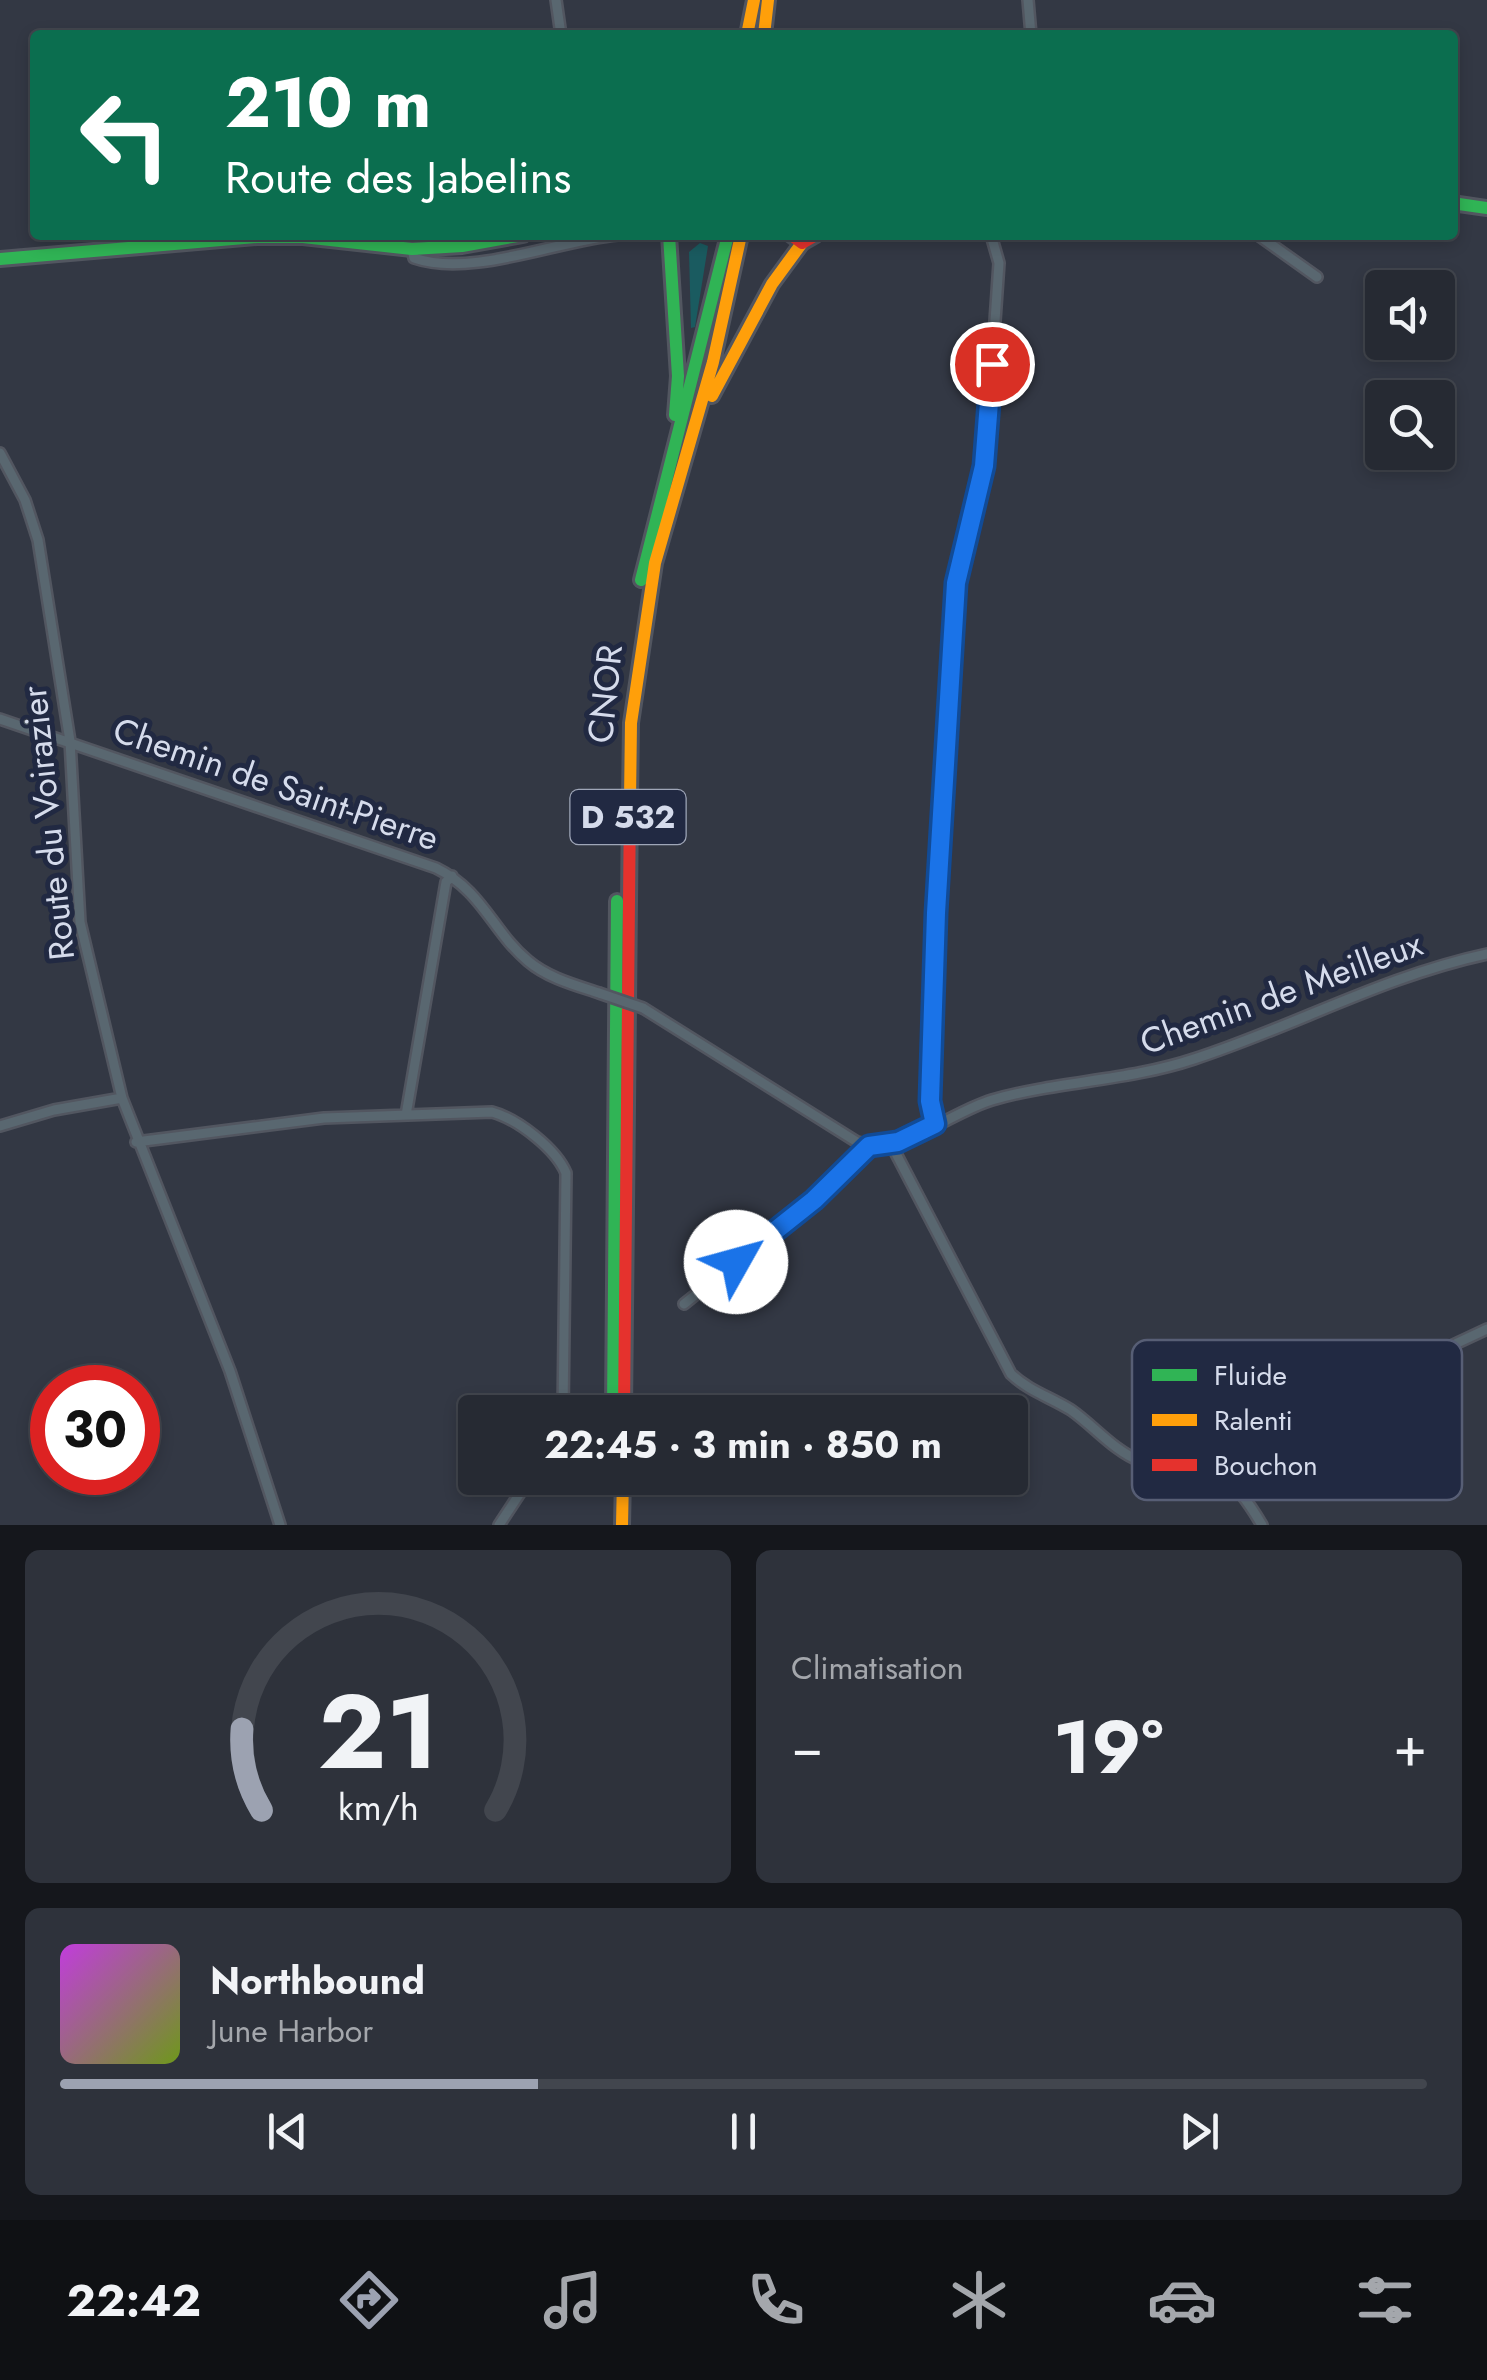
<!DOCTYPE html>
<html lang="fr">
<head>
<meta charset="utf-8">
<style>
  body { margin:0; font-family:Jost,sans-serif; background:#2e323b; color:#f1f3f6; height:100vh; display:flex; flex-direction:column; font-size:38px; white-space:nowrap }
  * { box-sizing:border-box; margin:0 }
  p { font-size:32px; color:#a4a7ac }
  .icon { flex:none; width:55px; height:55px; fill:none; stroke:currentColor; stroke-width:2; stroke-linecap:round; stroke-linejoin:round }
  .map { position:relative; height:1525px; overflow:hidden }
  .details { display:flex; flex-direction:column; gap:25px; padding:25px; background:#15171c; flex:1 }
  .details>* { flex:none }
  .top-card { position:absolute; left:30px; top:30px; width:1428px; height:210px; border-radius:10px; box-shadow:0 5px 15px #0003,0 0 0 2px #42464e; background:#0b6e4f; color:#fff; overflow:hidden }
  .controls { position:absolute; left:1365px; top:270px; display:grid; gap:20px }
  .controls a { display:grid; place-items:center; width:90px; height:90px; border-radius:10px; background:#262a33; box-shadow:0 5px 15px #0003,0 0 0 2px #42464e; font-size:50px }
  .speed { position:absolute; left:30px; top:1365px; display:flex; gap:20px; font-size:50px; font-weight:700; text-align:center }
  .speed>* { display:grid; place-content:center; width:130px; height:130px; border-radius:50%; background:#262a33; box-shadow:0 5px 15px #0003,0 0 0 2px #42464e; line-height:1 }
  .speed .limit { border:15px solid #d22; background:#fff; color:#111 }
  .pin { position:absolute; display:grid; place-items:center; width:85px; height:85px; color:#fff; margin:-42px; border:5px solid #fff; border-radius:50%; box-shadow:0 2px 10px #0007 }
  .me { position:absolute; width:110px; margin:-55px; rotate:52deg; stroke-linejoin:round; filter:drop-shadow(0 0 8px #0008) }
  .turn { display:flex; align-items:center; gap:35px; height:210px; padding:0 30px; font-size:45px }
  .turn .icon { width:130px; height:130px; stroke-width:2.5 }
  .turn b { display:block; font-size:70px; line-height:85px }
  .big { font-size:75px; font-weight:700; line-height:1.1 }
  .details .widget { flex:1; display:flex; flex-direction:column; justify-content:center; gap:15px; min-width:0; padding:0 35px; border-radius:15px; background:#2e323b }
  .details .dial { align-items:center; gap:0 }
  .dial svg { height:260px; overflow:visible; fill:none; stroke:#42464e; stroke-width:7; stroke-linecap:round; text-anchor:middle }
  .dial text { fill:#f1f3f6; stroke:none }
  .song { display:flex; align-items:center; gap:30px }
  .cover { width:120px; height:120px; border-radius:15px; background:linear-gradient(135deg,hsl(290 70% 55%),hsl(80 70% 35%)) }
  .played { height:10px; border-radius:5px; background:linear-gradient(90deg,#9ca2b1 35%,#42464e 35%) }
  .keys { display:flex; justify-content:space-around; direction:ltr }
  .heat { display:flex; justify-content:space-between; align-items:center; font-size:55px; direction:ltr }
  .details .tiles { flex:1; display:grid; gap:25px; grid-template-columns:1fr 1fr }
  .widget:last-child { grid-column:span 2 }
  .trip { position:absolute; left:458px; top:1395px; width:570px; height:100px; border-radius:10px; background:#262a33; box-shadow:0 5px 15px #0003,0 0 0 2px #42464e; font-weight:700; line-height:100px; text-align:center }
  .tabs { display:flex; height:160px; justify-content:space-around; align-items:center; background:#0f1114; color:#a4a7ac }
  .tabs .icon { width:70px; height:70px }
  .tabs .on { color:#9ca2b1 }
  .tabs b { font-size:45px; color:#f1f3f6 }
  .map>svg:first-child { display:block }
  .water { fill:#1a5b60 }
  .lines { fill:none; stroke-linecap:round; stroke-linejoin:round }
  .street-casing { stroke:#525660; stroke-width:14 }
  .fast-casing { stroke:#525660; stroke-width:18 }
  .slow-casing { stroke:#525660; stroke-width:18 }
  .jam-casing { stroke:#525660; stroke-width:18 }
  .street { stroke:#596770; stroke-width:9 }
  .fast { stroke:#30b455; stroke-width:12 }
  .slow { stroke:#ff9f0a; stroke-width:12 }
  .jam { stroke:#e5322d; stroke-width:12 }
  .street-bridge-casing { stroke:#525660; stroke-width:14; stroke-linecap:butt }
  .street-bridge { stroke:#596770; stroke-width:9 }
  .route-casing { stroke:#114b97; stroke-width:25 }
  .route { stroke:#1a73e8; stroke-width:18 }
  .labels { text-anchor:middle; stroke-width:10; stroke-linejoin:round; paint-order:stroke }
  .shield { fill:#212942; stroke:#9fa6b8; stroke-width:2.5 }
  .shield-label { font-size:32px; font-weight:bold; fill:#d5dbeb }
  .street-label { font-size:35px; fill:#d5dbeb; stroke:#212942 }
  .key { fill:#212942; stroke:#575e75; stroke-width:2.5 }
  .key-label { font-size:28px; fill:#d5dbeb }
</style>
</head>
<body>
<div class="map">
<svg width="1487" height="1525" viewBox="0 0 1487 1525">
  <rect width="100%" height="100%" fill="#333844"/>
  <path class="water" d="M700 243 708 246 695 327 691 328 689 252Z"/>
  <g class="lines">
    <g class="street-casing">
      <path id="street" d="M556 0 561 35
        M1028 0 1031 35
        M1258 235 1317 277
        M412 249 414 258C471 278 559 240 618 235
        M0 453 25 500 38 540 70 741 80 922 122 1098 230 1371 280 1525
        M0 719 436 868C483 891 492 931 528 961 548 978 575 985 599 993
        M643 1008 857 1142C903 1155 949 1113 992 1100 1058 1081 1128 1081 1194 1059 1293 1027 1384 976 1487 954
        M406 1115 446 882 452 876
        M935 1124 930 1101 936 913 957 583 985 466 999 263 991 235
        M0 1126 54 1110 122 1098
        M136 1142 324 1118 492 1112C518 1119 556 1149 566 1173L563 1412
        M891 1144 1011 1374C1029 1391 1050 1397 1071 1410 1094 1426 1114 1451 1140 1461 1209 1487 1212 1441 1262 1525
        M684 1304 814 1200 869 1146
        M1206 1468 1218 1455 1487 1329
        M499 1525 530 1478"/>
    </g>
    <g class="fast-casing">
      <path id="fast" d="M1452 203 1487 208
        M669 235 678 376 675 415
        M0 259 257 237H303L412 249 462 246 523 235
        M641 580 728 235
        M613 1412 617 901"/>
    </g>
    <g class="slow-casing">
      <path id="slow" d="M747 35 754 0
        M764 35 768 0
        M712 396 772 284 802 243
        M630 800 631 723 655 563 713 362 741 235
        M622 1525 623 1478"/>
    </g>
    <g class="jam-casing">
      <path id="jam" d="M791 235 802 243 816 235
        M624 1412 630 800"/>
    </g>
    <use href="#street" class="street"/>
    <use href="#fast" class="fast"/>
    <use href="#slow" class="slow"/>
    <use href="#jam" class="jam"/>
    <g class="street-bridge-casing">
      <path id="street-bridge" d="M599 993 643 1008"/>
    </g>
    <use href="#street-bridge" class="street-bridge"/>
  </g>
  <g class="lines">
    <g class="route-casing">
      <path id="route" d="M736 1262 814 1200 869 1146 898 1142 935 1124 930 1101 936 913 956 583 984 466 992 364"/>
    </g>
    <use href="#route" class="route"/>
  </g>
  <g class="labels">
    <rect class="shield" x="570.5" y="790" width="115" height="54" rx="8"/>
    <g class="shield-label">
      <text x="628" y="828">D 532</text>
    </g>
    <g class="street-label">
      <text transform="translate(605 694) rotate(-84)" y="12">CNOR</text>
      <text transform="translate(276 784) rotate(19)" y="12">Chemin de Saint-Pierre</text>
      <text transform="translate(48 823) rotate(-96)" y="12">Route du Voirazier</text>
      <text transform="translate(1281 993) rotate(-20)" y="12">Chemin de Meilleux</text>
    </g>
  </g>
  <rect x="1132" y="1340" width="330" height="160" rx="15" class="key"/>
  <rect x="1152" y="1369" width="45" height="12" fill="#30b455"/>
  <rect x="1152" y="1414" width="45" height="12" fill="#ff9f0a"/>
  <rect x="1152" y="1459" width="45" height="12" fill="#e5322d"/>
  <g class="key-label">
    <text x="1214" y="1385">Fluide</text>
    <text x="1214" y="1430">Ralenti</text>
    <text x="1214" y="1475">Bouchon</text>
  </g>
</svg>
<div class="controls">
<a><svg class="icon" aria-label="sound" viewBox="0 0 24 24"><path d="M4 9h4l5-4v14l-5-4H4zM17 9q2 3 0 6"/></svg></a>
<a><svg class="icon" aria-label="search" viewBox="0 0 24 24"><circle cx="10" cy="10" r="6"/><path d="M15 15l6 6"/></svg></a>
</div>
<div class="speed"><div class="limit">30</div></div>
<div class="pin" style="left:992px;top:364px;background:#d93025"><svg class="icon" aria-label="arrive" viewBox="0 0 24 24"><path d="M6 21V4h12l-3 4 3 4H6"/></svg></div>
<svg class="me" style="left:736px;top:1262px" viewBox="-20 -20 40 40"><circle r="19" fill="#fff"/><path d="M0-13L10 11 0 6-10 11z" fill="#1a73e8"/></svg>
<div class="trip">22:45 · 3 min · 850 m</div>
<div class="top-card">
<div class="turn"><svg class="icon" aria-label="left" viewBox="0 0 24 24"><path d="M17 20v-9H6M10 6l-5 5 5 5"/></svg><div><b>210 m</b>Route des Jabelins</div></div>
</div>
</div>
<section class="details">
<div class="tiles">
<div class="widget dial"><svg viewBox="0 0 100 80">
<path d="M14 69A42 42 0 1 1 86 69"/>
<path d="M14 69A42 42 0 0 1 8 44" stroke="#9ca2b1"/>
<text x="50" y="56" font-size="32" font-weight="700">21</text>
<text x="50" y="72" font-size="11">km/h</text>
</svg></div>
<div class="widget"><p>Climatisation</p>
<div class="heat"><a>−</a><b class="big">19°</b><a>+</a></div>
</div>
<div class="widget">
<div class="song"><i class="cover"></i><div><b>Northbound</b><p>June Harbor</p></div></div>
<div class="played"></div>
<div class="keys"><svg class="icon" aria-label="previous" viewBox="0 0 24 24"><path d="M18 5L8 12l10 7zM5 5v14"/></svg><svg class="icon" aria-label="pause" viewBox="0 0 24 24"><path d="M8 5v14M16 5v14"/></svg><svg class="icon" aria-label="next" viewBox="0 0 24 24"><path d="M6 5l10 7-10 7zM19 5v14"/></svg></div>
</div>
</div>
</section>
<nav class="tabs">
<b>22:42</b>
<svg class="icon on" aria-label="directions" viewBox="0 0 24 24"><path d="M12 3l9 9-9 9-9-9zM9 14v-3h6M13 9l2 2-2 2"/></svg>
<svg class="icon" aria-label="music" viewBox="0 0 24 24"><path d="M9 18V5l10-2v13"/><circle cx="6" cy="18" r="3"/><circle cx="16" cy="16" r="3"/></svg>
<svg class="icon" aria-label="phone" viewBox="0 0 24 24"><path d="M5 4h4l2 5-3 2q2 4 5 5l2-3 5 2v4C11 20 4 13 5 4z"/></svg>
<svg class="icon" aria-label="climate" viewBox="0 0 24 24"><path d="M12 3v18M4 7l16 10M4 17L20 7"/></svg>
<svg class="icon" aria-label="car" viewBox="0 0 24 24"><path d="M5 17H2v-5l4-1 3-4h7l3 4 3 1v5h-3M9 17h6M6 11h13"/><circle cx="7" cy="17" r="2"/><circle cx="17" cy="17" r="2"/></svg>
<svg class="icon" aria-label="filters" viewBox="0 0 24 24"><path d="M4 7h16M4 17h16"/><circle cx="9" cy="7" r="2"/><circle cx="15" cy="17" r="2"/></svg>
</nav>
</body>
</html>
